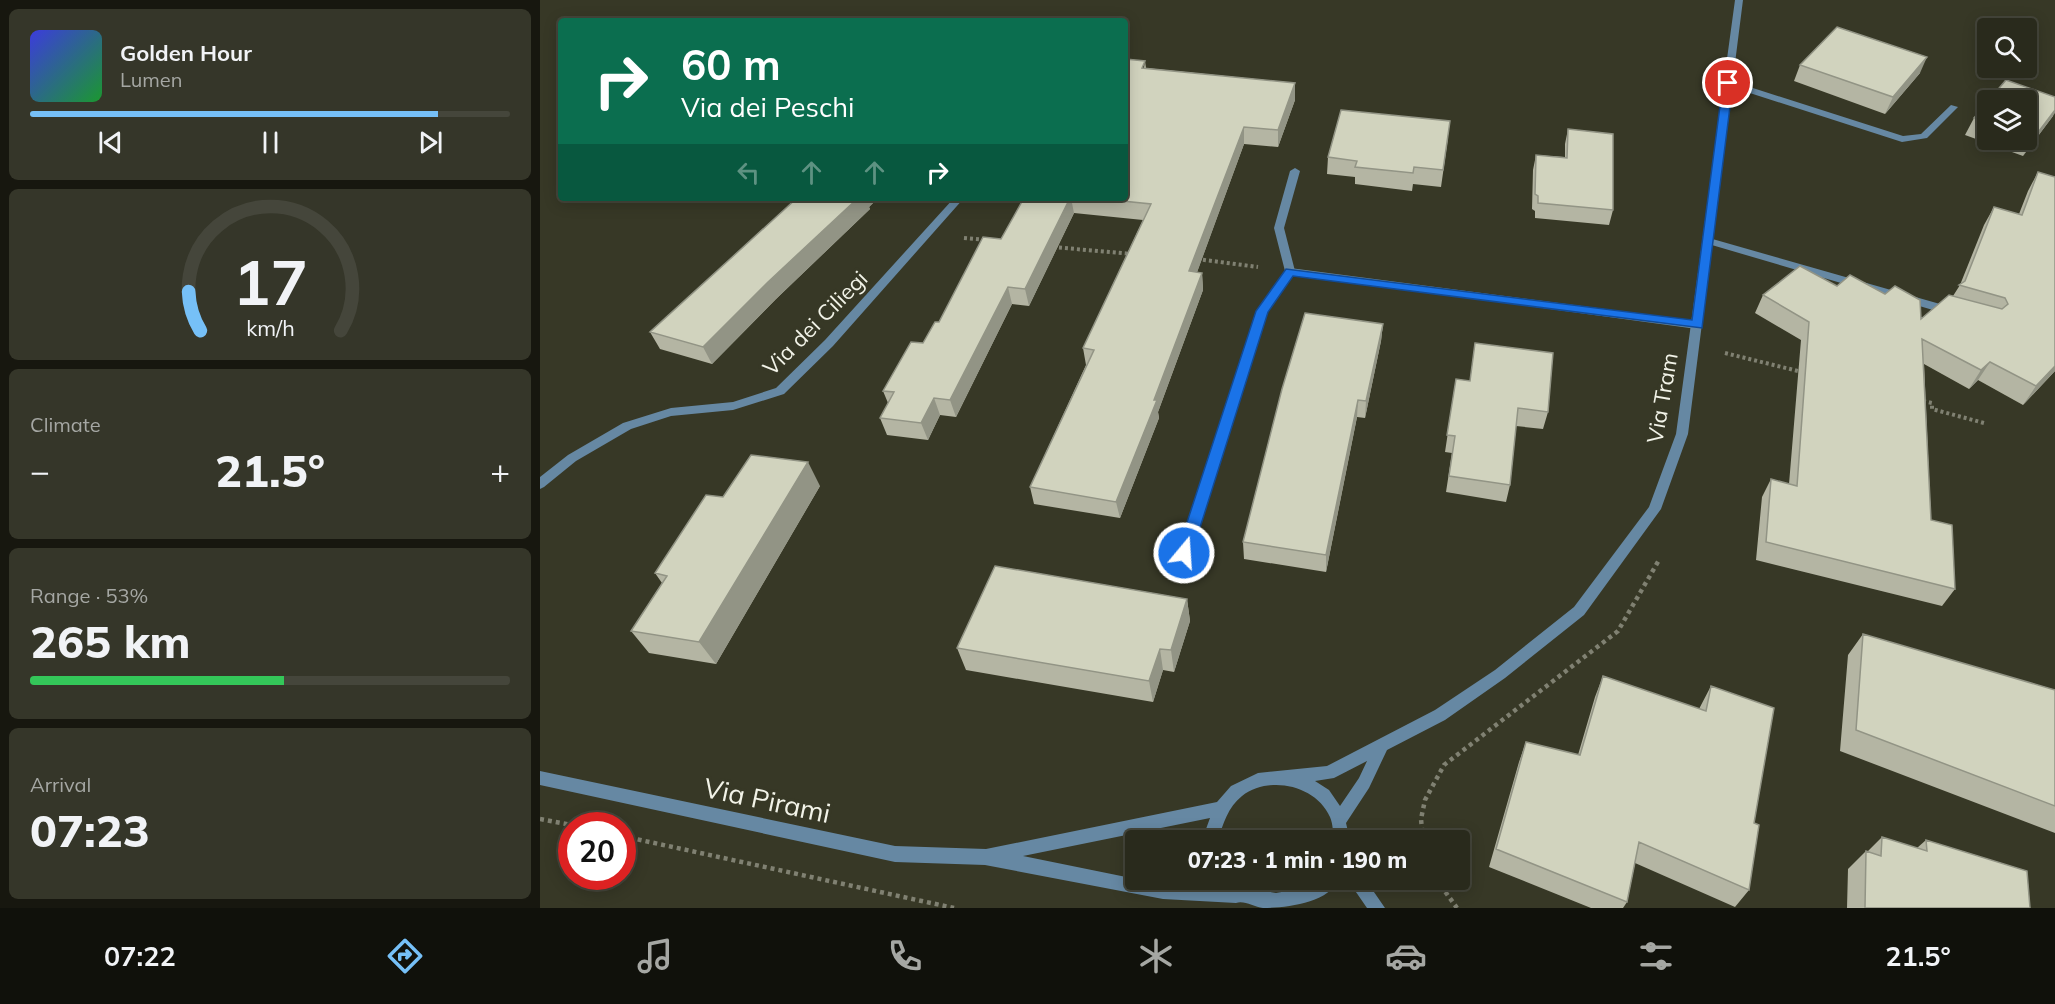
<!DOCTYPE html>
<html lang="en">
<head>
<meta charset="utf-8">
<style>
  body { margin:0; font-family:Mulish,sans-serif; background:#353629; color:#f1f3f6; height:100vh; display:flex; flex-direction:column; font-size:22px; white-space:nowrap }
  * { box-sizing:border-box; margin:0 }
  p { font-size:20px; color:#a5a7a3 }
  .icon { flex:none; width:33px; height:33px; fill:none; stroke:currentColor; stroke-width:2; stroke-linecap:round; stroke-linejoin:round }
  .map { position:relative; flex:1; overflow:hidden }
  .drawer { display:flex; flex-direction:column; gap:9px; padding:9px; background:#17170f; width:540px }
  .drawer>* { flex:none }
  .top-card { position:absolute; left:18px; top:18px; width:570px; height:183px; border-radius:6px; box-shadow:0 3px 15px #0003,0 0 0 2px #45463b; background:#0b6e4f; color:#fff; overflow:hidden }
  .controls { position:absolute; left:1437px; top:18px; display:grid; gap:12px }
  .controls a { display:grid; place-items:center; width:60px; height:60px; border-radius:6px; background:#292a1c; box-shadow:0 3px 15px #0003,0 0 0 2px #45463b; font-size:30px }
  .speed { position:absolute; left:18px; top:812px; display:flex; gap:12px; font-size:30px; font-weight:700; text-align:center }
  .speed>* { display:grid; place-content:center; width:78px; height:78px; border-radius:50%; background:#292a1c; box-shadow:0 3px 15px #0003,0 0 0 2px #45463b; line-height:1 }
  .speed .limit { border:9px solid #d22; background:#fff; color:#111 }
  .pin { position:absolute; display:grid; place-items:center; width:51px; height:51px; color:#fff; margin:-26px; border:3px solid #fff; border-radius:50%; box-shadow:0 2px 6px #0007 }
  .me { position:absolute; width:66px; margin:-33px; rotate:18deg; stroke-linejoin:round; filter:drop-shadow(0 0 4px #0008) }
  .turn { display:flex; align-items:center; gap:21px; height:126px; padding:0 24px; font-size:27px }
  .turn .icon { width:78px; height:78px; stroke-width:2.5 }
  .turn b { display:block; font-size:42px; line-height:51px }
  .lanes { display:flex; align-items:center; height:57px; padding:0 24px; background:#0003; justify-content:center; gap:30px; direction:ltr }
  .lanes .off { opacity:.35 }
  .big { font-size:45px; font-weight:800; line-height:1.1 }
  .drawer .card { flex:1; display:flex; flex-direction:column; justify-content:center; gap:9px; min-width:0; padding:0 21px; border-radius:9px; background:#353629 }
  .drawer .dial { align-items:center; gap:0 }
  .dial svg { height:156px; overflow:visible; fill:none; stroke:#45463b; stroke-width:7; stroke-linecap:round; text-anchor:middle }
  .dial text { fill:#f1f3f6; stroke:none }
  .song { display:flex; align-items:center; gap:18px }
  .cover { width:72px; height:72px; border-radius:9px; background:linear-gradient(135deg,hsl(240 70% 55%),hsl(130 70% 35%)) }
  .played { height:6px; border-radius:3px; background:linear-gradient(90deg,#76c0f7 85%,#45463b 85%) }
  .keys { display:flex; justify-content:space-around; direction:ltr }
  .heat { display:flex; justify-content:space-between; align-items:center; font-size:33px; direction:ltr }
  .charge { height:9px; border-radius:4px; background:linear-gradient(90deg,#34c759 53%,#45463b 0) }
  .trip { position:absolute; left:585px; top:830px; width:345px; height:60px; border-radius:6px; background:#292a1c; box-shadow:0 3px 15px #0003,0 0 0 2px #45463b; font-weight:800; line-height:60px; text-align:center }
  .tabs { display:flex; height:96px; justify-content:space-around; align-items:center; background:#10110b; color:#a5a7a3 }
  .tabs .icon { width:42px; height:42px }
  .tabs .selected { color:#76c0f7 }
  .tabs b { font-size:27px; color:#f1f3f6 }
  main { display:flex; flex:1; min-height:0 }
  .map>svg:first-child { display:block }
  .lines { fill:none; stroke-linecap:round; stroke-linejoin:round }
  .path-far1 { stroke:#808172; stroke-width:4; stroke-dasharray:3 3; stroke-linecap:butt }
  .path { stroke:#808172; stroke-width:4.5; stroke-dasharray:4 4; stroke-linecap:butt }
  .service { fill:#6688a3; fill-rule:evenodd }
  .minor { fill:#6688a3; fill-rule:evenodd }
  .tertiary { fill:#6688a3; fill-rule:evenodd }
  .wall { fill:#b4b5a3 }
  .shaded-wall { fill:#929485 }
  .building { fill:#d1d3be; stroke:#929485; stroke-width:1.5 }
  .route { fill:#1a73e8; stroke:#114b97; stroke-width:1.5 }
  .labels { text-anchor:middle; stroke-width:6; stroke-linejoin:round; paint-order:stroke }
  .street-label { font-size:22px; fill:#f2f3e8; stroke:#373826 }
  .near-street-label { font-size:27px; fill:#f2f3e8; stroke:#373826 }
</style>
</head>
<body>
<main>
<section class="drawer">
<div class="card">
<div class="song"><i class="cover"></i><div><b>Golden Hour</b><p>Lumen</p></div></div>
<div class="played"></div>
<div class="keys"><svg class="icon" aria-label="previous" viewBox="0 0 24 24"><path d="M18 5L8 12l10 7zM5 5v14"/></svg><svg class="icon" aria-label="pause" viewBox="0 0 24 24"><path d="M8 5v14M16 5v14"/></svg><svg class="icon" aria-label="next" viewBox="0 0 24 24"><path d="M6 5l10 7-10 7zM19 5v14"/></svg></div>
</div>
<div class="card dial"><svg viewBox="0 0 100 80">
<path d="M14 69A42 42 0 1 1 86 69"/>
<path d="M14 69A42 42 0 0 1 8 49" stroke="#76c0f7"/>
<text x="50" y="56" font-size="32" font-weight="700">17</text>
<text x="50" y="72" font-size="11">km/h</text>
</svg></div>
<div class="card"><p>Climate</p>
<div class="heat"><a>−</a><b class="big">21.5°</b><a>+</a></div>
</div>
<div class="card"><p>Range · 53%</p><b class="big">265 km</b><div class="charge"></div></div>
<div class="card"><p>Arrival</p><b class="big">07:23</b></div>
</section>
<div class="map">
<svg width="1515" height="908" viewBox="0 0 1515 908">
  <rect width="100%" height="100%" fill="#373826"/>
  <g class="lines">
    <path class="path-far1" d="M424 238 446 240
      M513 247 592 254
      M657 259 718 267
      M1185 353 1262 372
      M1383 401 1392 403V409L1444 423"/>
    <path class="path" d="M0 819 32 825
      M82 836 414 908
      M883 840 881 819 885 800 904 765 1078 631 1119 560
      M896 879 917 908"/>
    <path class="service" d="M1188 80 1363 136 1381 134 1411 105 1418 107 1387 138 1362 142 1185 85 1184 83Z
      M755 168 760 171 744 228 755 271 728 311 650 553 649 557 644 558 639 557 638 553 718 311 745 271 734 228 750 171Z
      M1169 238 1414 308 1415 311 1410 315 1165 243V239Z"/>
    <path class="minor" d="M414 198H424L293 346 244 394 193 410 131 416 91 429 36 461 4 487 0 489V477L28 455 83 423 131 408 193 402 236 388 285 340Z
      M750 268 1157 321 1162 325 1157 329 746 273 745 271 746 269Z"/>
    <path class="tertiary" d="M1195 0H1203L1148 434 1121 509 1044 615 965 678 905 720 847 750 829 788 806 823 810 840H794C793 833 793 824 790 817 776 785 729 775 702 796 688 807 683 824 678 840H662L670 818 483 856 596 879 623 883 677 886 673 879H693L708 888 736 893 764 888 778 879H799C789 903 746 908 723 908 714 907 704 900 696 903L623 899 445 865 355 862 0 785V771L355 846 446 849 677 802 691 786 718 773 787 766 895 710 955 670 1034 607 1109 507 1136 434ZM827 761 819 778 800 806 789 790 775 781 794 778Z
      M807 879H825L845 908H827Z"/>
  </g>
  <path class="wall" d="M605 61 606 68 755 83V100L738 147 704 144 657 272 662 273 663 290 618 412 619 418 580 518 494 504 490 487 546 365 543 348 603 220 534 213 489 306 472 304 416 417 400 415 388 440 347 435 340 418 348 403 343 391 383 343 461 239 484 198H585Z
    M1260 65 1380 73 1345 114 1254 81Z
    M1486 100 1513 116 1483 156 1425 135 1434 118 1448 102V140H1486Z
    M1028 129 1073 210 1069 225 995 218V211L992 209 993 170 996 155 1025 157V144Z
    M908 138 901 187 873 184 872 191 815 184V177L787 174 788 157Z
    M1498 172 1515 371 1483 405 1438 380 1429 389 1384 364 1391 520 1415 589 1402 606 1216 560 1222 497 1231 479 1249 484 1261 340 1215 313 1223 295 1297 286 1381 319 1413 296 1420 285 1444 225 1454 207 1479 214 1488 191Z
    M257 198H338L329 207 330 209 236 299 172 364 120 349 110 332Z
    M843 324 841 341 825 418 817 417 786 572 704 559 703 542Z
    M916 379 1008 412 1003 429 976 426 970 485 966 502 906 492 912 453 905 452Z
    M280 486 176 664 109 653 91 631 122 583 115 573 183 497Z
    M647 599 650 621 634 672 623 670 613 702 426 670 417 648Z
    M1323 634 1515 690V833L1300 751 1308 655Z
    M1063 676 1159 709 1171 686 1214 823 1209 890 1195 907 1095 863 1087 902 1083 908H1051L949 867 979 762 986 742 1038 755 1055 697Z
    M1342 837 1377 848 1386 840 1490 908H1307L1308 869 1326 851H1328Z"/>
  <path class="shaded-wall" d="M1387 57 1380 73 1345 114 1353 97Z
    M755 83V100L738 147V130Z
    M1515 110V113L1513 116 1483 156 1493 139Z
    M704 127V144L651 289 649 271Z
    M318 198H338L329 207 330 209 236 299 172 364 163 347 228 282Z
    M530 198H531L534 213 489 306 485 289Z
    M662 273 663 290 618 412 619 418 580 518 576 502Z
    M468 287 472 304 416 417 410 400Z
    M843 324 841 341 825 418 826 401Z
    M1450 362 1438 380 1429 389 1441 370Z
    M1515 366V371L1483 405 1496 386Z
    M394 398 400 415 388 440 381 423Z
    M818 400 817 417 786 572V555Z
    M268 462 280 486 176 664 159 642Z
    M647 599 650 621 634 672 631 650Z
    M620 649 623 670 613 702 609 681Z"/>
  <path class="building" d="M1297 27 1387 57 1353 97 1260 65Z
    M585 59 605 61 602 68 755 83 738 130 704 127 649 271 662 273 614 400H617L576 502 490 487 554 350 543 348 611 204 553 198H585Z
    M1466 80 1515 97V110L1493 139 1486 137V100H1449Z
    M1448 102V123L1434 118Z
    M801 110 910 121 903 170 874 167 873 173 815 167 817 161 788 157Z
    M1028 129 1073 134V210L998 203V196L995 194 996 155 1027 158Z
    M1498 172 1515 177V366L1496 386 1450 362 1441 370 1382 339 1391 520 1412 525 1415 589 1226 542 1231 479 1257 486 1269 322 1223 295 1260 266 1297 286 1310 275 1345 294 1355 286 1380 300 1381 319 1409 295 1462 309 1468 304 1465 298 1419 285 1425 281 1454 207 1482 215Z
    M257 198H318L228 282 163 347 110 332Z
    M484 198H530L485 289 468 287 410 400 394 398 381 423 340 418 354 392 343 391 371 342 383 343 395 322H399L443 237 461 239Z
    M765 313 843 324 826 401 818 400 786 555 703 542 742 389Z
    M935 343 1013 353 1008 412 978 408 970 485 909 476 915 436 907 435 916 379 930 381Z
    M211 455 268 462 159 642 91 631 127 576 115 573 166 495 183 497Z
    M455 566 647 599 631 650 620 649 609 681 417 648Z
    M1323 634 1515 690V806L1316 730Z
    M1063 676 1166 711 1171 686 1234 708 1214 823 1219 825 1209 890 1099 842 1087 902 956 849 986 742 1040 755Z
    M1342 837 1387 851 1386 840 1487 871 1490 908H1325L1326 851 1341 856Z"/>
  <path class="route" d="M1188 80 1193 83 1162 328 753 276 728 312 652 553 650 557H639L637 553 716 311 746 269 1152 320 1183 83Z"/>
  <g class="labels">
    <g class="street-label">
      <text transform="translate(275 323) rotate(-45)" y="8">Via dei Ciliegi</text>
      <text transform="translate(1122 398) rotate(-80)" y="8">Via Tram</text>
    </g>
    <g class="near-street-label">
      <text transform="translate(227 801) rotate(12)" y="9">Via Pirami</text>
    </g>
  </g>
</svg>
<div class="controls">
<a><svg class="icon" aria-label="search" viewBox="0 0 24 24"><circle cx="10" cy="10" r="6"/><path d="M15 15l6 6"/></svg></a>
<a><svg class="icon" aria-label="layers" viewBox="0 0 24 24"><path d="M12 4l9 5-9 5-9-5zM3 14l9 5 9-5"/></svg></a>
</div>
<div class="speed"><div class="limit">20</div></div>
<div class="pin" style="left:1188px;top:83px;background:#d93025"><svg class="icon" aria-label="arrive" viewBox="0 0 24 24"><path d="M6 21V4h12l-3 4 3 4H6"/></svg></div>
<svg class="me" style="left:644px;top:553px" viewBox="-20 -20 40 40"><circle r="17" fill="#1a73e8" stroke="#fff" stroke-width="3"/><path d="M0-11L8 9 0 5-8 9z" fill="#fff"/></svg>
<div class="trip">07:23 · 1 min · 190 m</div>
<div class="top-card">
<div class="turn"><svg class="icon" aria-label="right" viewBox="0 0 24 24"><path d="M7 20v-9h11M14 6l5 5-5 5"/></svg><div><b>60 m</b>Via dei Peschi</div></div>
<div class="lanes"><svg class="icon off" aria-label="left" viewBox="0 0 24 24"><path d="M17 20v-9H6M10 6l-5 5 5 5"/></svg><svg class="icon off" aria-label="ahead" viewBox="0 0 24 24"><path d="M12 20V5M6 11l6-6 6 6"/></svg><svg class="icon off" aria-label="ahead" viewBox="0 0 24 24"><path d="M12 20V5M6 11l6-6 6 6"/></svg><svg class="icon" aria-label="right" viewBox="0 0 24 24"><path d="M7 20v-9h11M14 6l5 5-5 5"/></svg></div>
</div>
</div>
</main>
<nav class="tabs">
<b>07:22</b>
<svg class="icon selected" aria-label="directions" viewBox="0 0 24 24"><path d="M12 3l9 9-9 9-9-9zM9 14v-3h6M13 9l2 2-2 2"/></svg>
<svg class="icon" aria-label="music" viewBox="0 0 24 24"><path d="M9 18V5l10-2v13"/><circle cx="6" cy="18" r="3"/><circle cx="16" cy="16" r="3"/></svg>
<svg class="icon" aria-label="phone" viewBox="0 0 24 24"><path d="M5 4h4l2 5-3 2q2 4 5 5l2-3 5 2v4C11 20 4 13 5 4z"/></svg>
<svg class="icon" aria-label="climate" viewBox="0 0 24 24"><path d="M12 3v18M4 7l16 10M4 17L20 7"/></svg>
<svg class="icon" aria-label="car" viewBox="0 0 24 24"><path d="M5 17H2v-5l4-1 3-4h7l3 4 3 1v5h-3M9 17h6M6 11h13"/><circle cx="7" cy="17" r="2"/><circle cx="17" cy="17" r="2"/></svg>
<svg class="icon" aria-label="filters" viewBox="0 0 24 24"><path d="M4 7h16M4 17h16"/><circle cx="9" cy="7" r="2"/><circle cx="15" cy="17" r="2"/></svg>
<b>21.5°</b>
</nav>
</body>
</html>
